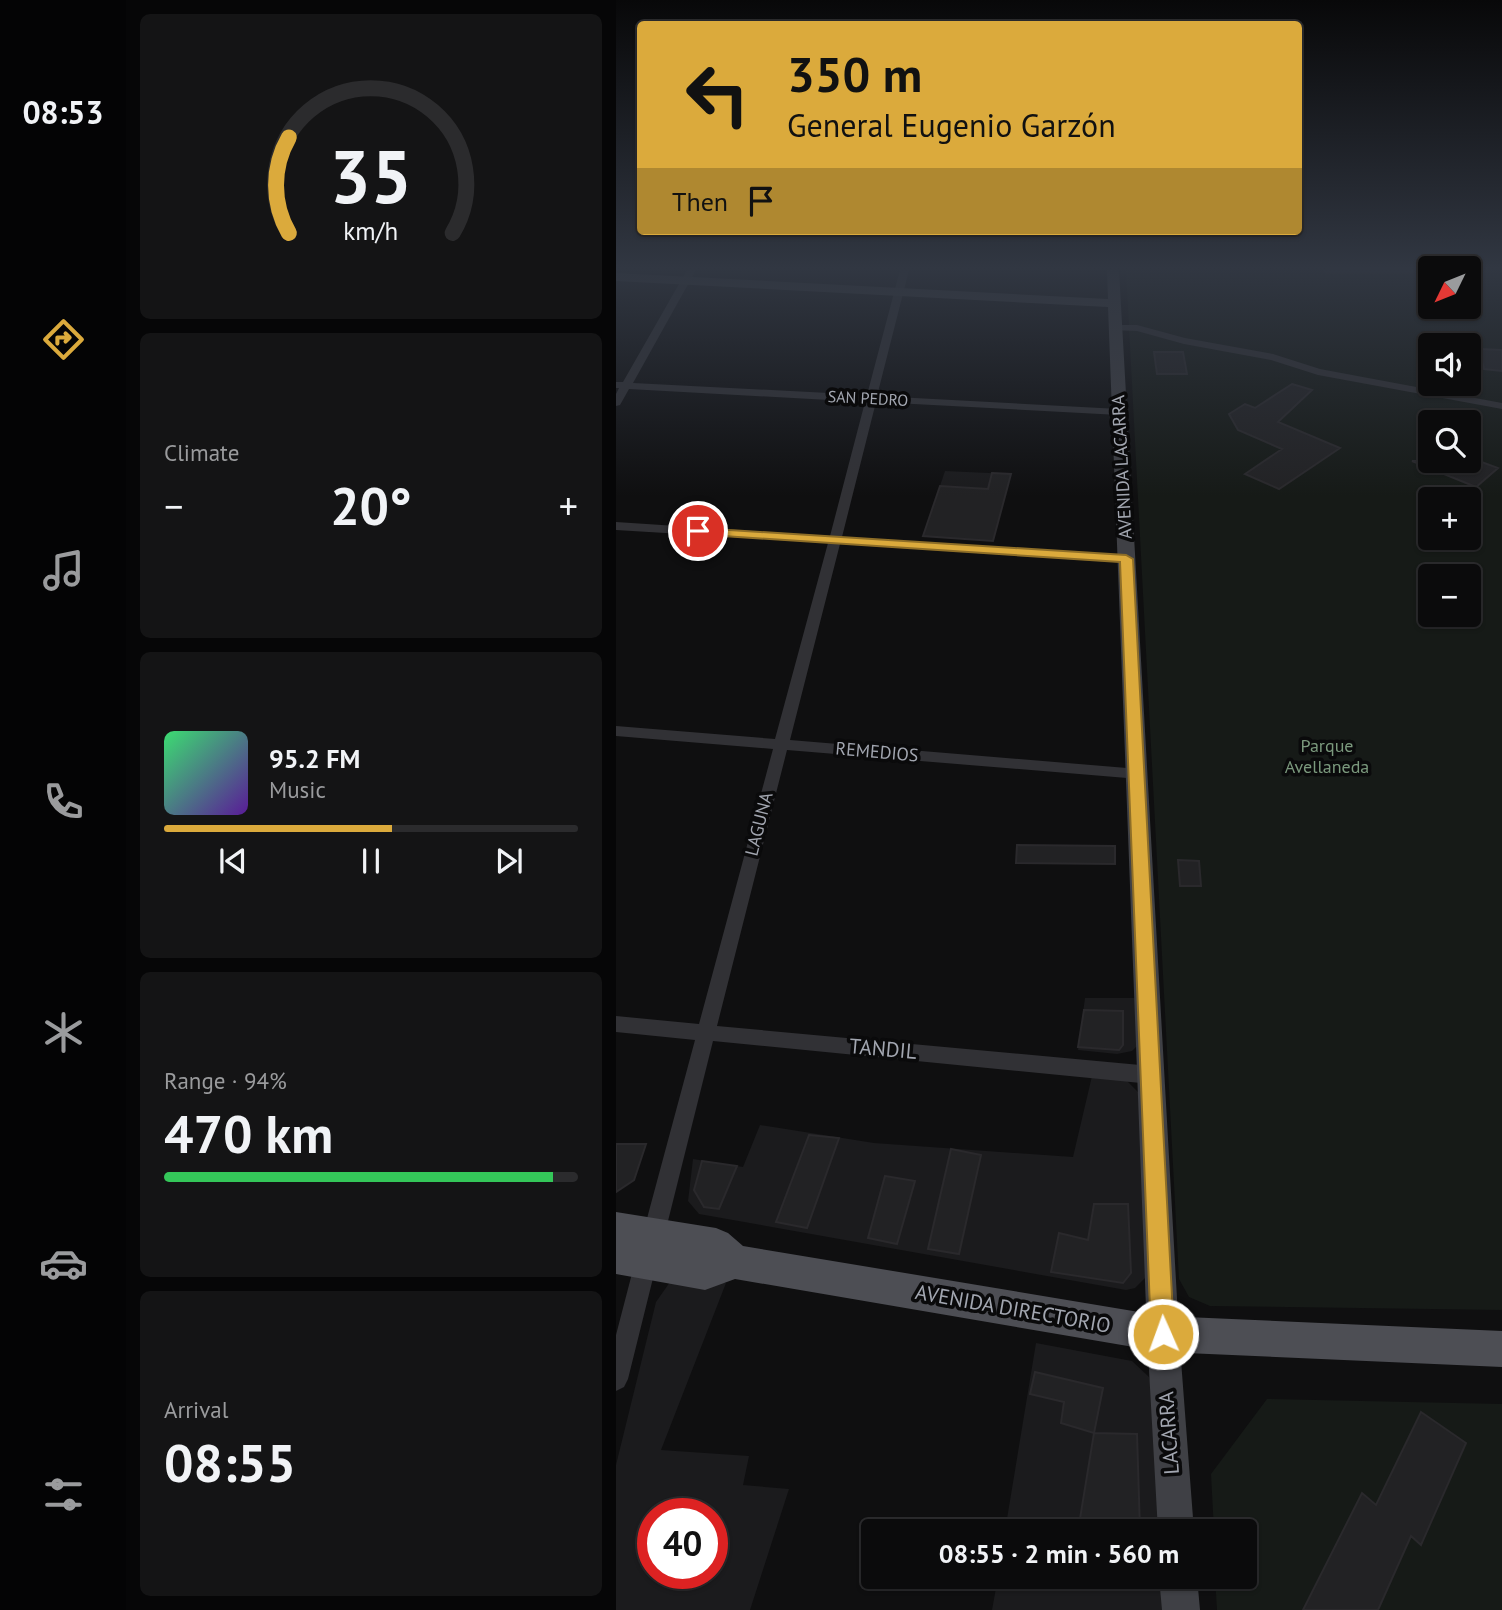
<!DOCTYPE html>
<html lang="en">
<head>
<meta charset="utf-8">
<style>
  body { margin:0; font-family:"PT Sans",sans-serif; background:#141415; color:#f1f3f6; height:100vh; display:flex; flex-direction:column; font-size:26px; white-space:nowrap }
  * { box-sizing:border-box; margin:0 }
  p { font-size:23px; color:#9a9b9d }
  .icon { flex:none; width:38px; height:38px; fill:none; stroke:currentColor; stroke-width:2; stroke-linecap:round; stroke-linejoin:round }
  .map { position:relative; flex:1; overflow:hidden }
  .side { display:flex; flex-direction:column; gap:14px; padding:14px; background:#060607; width:490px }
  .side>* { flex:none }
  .guide { position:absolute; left:21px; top:21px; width:665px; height:214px; border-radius:7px; box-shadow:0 2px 5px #0004,0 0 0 2px #2b2b2d; background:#dbaa3c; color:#111; overflow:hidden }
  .needle { width:46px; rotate:227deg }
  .fabs { position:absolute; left:802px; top:256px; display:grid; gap:14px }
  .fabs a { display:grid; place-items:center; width:63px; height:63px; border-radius:7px; background:#0b0b0c; box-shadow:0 2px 5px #0004,0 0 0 2px #2b2b2d; font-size:35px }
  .speed { position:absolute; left:21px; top:1498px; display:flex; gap:14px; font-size:35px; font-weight:700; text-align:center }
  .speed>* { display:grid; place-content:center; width:91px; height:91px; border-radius:50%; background:#0b0b0c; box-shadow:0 2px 5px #0004,0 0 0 2px #2b2b2d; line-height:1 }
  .speed .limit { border:10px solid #d22; background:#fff; color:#111 }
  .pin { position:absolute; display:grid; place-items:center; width:60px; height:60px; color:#fff; margin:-30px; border:4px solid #fff; border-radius:50%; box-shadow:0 2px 7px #0007 }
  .me { position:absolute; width:77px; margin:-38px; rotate:358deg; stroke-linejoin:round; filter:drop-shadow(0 0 5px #0008) }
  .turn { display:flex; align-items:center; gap:24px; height:147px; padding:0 35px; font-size:32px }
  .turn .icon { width:91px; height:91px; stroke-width:2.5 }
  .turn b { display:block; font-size:49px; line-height:60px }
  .then { display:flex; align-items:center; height:66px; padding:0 35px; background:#0003; gap:14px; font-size:26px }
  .big { font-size:52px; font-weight:600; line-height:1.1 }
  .side .card { flex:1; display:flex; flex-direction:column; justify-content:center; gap:10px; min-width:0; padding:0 24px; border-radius:10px; background:#141415 }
  .side .dial { align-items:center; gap:0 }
  .dial svg { height:182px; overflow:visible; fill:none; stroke:#2b2b2d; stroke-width:7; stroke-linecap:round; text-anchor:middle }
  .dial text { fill:#f1f3f6; stroke:none }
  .song { display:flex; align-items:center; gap:21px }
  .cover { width:84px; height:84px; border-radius:10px; background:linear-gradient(135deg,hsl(140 70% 55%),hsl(270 70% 35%)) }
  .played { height:7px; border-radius:4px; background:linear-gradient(90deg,#dbaa3c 55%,#2b2b2d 55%) }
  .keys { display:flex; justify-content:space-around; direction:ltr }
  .heat { display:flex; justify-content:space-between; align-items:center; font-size:38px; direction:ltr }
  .charge { height:10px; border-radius:5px; background:linear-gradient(90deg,#34c759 94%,#2b2b2d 0) }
  .trip { position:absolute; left:245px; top:1519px; width:396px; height:70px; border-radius:7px; background:#0b0b0c; box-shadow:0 2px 5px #0004,0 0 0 2px #2b2b2d; font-weight:600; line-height:70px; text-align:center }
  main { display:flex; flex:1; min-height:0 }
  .dock { display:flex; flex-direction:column; width:126px; justify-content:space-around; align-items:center; background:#040405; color:#9a9b9d }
  .dock .icon { width:49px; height:49px }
  .dock .active { color:#dbaa3c }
  .dock b { font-size:32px; color:#f1f3f6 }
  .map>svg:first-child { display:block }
  .built { fill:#1b1b1d; fill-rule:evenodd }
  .green { fill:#161a17; fill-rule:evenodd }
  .building { fill:#222224; stroke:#2a292c; stroke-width:2 }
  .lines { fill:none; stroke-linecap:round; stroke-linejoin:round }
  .lane { stroke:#313135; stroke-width:5 }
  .street { fill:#313135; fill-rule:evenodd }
  .secondary { fill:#3f4045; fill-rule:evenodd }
  .primary { fill:#4d4e54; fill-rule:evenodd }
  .route { fill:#dbaa3c; stroke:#8e6e27; stroke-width:2 }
  .labels { text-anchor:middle; stroke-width:7; stroke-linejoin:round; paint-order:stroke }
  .far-street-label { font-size:16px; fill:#a2a6b0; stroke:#0a0a0b }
  .street-label { font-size:18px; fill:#a2a6b0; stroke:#0a0a0b }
  .park-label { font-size:18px; fill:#7b997d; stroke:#0a0a0b }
  .near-street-label { font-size:21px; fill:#a2a6b0; stroke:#0a0a0b }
</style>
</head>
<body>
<main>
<nav class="dock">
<b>08:53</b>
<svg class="icon active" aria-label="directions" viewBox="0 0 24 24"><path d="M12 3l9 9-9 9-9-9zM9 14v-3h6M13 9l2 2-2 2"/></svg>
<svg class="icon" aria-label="music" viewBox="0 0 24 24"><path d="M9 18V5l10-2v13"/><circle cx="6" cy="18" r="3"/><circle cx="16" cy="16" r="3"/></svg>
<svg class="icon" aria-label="phone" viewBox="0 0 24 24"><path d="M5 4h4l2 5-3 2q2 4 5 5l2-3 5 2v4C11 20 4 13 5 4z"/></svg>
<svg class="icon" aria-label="climate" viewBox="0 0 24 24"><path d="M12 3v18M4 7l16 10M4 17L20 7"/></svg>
<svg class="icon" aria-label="car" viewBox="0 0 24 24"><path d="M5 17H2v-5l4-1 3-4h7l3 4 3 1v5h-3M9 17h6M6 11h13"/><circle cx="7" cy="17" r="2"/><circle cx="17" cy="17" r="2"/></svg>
<svg class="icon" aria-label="filters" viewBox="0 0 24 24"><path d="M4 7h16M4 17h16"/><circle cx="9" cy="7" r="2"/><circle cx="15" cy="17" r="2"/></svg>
</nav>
<section class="side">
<div class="card dial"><svg viewBox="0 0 100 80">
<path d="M14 69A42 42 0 1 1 86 69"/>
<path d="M14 69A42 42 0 0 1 14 27" stroke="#dbaa3c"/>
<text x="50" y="56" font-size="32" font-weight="700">35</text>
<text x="50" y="72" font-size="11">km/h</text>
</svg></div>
<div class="card"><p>Climate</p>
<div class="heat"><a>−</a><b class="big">20°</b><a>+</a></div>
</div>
<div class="card">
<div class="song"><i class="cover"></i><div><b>95.2 FM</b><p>Music</p></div></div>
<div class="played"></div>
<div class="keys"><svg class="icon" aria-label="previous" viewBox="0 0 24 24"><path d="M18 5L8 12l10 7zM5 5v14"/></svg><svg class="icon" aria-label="pause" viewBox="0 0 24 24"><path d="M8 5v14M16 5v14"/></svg><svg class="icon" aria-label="next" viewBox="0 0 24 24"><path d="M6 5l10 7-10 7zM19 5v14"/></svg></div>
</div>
<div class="card"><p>Range · 94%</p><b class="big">470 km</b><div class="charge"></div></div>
<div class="card"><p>Arrival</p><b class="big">08:55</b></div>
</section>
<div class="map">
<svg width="886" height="1610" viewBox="0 0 886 1610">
  <rect width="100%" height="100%" fill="#0f0f10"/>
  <path class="built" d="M329 471 395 474 377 541 307 536Z
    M469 998H521V1046L516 1051 501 1054 462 1050Z
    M476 1076 508 1078 522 1092 535 1272 519 1288 510 1290 83 1214 72 1201 77 1159 127 1167 144 1125 258 1143 457 1157Z
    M71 1278 110 1283 45 1450 133 1456 127 1485 173 1489 134 1610H0V1465L40 1302 54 1282ZM37 1514H96V1573H37Z
    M420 1343 516 1361 533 1377 537 1390 543 1531H389Z
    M382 1577H545L547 1610H376Z"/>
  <path class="green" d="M510 270H814V306H852V270H886V1310L594 1306 573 1297 563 1279ZM814 345H852V383H814ZM814 422H852V460H814ZM814 499H852V537H814ZM814 576H852V614H814Z
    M651 1399 886 1404V1610H762L795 1536 806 1545 850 1444 805 1412 760 1505 746 1494 687 1610H601L599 1577H628V1531H598L595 1474Z"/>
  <path class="building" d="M863 349 886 350V371L868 369Z
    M538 352H567L571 374H541Z
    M676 384 696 390 662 422 724 448 663 489 629 474 666 449 622 430 613 414 629 404 639 408Z
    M852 457 882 468 860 487 796 461 852 460Z
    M376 473 395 474 377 541 307 536 324 486 372 489Z
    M401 845 499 846V864L400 863Z
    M562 860 583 861 585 886H564Z
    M468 1010 507 1011V1045L503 1050 462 1047Z
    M193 1135 223 1138 191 1228 160 1222Z
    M0 1144H30L18 1180 0 1192Z
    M335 1149 365 1155 343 1254 312 1249Z
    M86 1161 121 1166 103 1209 88 1207 78 1190Z
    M269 1176 299 1181 281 1244 252 1238Z
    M478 1204H512L515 1273 507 1283 435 1272 443 1233 472 1240Z
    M419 1372 487 1388 478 1433 445 1423 448 1402 414 1394Z
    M805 1412 850 1443 805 1545 795 1536 762 1610H687L746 1493 760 1505Z
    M478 1433 521 1434 524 1531H462Z"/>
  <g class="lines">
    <path class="lane" d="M710 271H795"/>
    <path class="street" d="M71 270H80L17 383 251 395 284 270H293L261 396 503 409 508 412 503 415 260 402 226 537 511 555 517 559 511 563 224 544 174 740 523 769 531 774 523 779 171 750 101 1026 535 1066 542 1069 545 1075 542 1081 535 1084 97 1041 48 1237 45 1245 37 1248 29 1245 26 1237 79 1040 0 1032V1016L83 1024 157 749 0 736V726L159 739 212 543 0 530V522L214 536 249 402 13 389 4 405 0 406V394L3 388H0V382H7Z
      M498 325H521L569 338 657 354 704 369 886 403V409L702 375 655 360 568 344 521 331 495 330 493 328Z
      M31 1247 39 1250 42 1258 12 1379 8 1387 0 1391V1335L20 1258 23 1250Z"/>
    <path class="secondary" d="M491 270H503L563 1334 578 1531H542L531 1334 492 307 0 281V273L492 299Z
      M543 1577H581L584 1610H546Z"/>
    <path class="primary" d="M0 1212 100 1228 112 1233 127 1246 547 1316 886 1331V1367L547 1352 119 1279 89 1290 0 1274Z"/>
  </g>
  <linearGradient id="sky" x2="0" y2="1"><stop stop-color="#080809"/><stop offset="0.54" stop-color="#313742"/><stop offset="1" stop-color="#313742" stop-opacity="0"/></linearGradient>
  <rect width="886" height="496" fill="url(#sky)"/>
  <path class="route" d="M82 528 510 555 517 559 558 1334 555 1342 547 1345 539 1342 535 1334 504 562 77 534 76 531Z"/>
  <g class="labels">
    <g class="far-street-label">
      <text transform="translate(252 398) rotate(3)" y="6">SAN PEDRO</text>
    </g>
    <g class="street-label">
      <text transform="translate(506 467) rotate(-93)" y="6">AVENIDA LACARRA</text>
      <text transform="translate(261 752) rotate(5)" y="6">REMEDIOS</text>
      <text transform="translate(143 824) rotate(-76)" y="6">LAGUNA</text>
    </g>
    <g class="park-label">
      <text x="711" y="752">Parque<tspan x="711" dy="21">Avellaneda</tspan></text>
    </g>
    <g class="near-street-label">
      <text transform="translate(267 1049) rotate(5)" y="7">TANDIL</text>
      <text transform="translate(397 1309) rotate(10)" y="7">AVENIDA DIRECTORIO</text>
      <text transform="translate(553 1433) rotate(-94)" y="7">LACARRA</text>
    </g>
  </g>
</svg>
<div class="fabs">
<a><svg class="needle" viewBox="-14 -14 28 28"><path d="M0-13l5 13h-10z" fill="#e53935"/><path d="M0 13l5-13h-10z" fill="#9a9b9d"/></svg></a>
<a><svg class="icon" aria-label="sound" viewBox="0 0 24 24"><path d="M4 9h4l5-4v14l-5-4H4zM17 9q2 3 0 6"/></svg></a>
<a><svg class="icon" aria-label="search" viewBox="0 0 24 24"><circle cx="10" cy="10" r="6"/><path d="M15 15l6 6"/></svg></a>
<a>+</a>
<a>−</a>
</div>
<div class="speed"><div class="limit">40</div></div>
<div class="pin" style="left:82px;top:531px;background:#d93025"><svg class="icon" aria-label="arrive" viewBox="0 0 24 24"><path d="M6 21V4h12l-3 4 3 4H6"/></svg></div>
<svg class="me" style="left:547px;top:1334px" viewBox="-20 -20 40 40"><circle r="17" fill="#dbaa3c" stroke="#fff" stroke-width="3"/><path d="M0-11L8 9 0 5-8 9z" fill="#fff"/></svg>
<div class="trip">08:55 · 2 min · 560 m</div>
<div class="guide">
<div class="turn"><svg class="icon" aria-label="left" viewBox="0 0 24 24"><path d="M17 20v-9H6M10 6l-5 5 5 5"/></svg><div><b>350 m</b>General Eugenio Garzón</div></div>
<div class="then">Then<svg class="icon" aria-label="arrive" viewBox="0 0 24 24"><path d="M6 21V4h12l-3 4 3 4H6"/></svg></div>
</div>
</div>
</main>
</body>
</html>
